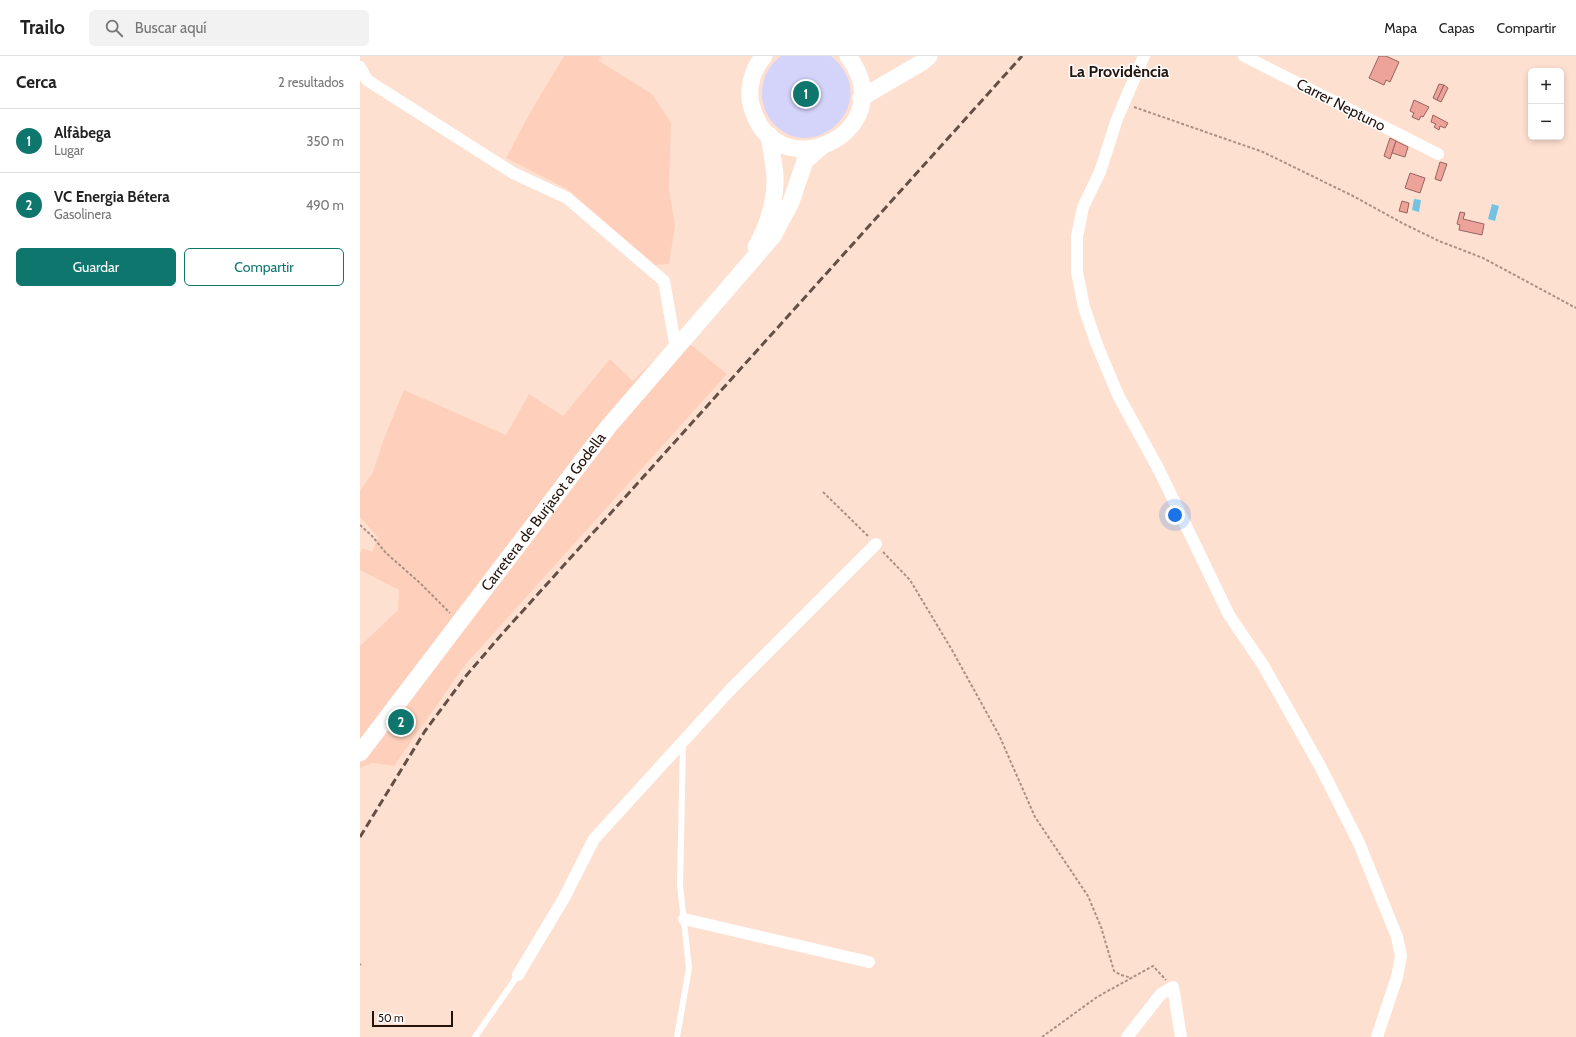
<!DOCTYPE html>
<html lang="es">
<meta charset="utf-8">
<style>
body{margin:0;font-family:Cabin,sans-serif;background:#f2f2f2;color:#222}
.controls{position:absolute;right:12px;top:12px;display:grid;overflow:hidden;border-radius:6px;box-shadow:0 2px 6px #0003}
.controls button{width:36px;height:36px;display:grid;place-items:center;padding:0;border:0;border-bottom:1px solid #e0e0e0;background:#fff;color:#222;font:20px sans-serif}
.scale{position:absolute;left:12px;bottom:10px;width:81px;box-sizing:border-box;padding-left:4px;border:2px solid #24130b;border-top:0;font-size:11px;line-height:14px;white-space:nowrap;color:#24130b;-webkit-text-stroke:3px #fff;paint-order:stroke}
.you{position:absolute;left:815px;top:459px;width:14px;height:14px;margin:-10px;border:3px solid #fff;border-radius:50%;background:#1a73e8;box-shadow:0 0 0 6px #1a73e833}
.badge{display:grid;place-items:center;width:26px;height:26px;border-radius:50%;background:#0f766e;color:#fff;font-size:13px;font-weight:700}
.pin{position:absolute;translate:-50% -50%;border:2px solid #fff;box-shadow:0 1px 4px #0006}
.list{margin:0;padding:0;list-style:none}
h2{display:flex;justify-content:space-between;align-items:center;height:52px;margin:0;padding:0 16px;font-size:17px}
h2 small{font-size:13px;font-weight:400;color:#767676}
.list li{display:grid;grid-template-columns:26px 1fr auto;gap:12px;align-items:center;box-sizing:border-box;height:64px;padding:0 16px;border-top:1px solid #e0e0e0}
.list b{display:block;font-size:15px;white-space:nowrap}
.list p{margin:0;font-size:13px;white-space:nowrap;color:#767676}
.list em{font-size:13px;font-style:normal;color:#767676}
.actions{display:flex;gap:8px;padding:12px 16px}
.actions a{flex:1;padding:9px 0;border:1px solid #0f766e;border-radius:6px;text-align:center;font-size:14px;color:#0f766e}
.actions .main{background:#0f766e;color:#fff}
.icon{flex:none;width:22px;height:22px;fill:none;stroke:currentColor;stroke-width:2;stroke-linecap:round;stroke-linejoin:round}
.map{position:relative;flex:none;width:1216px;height:981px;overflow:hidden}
header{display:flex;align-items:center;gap:24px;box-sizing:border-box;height:56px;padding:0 20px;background:#fff;border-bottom:1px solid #e0e0e0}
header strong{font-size:19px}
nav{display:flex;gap:22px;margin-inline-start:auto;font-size:14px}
.search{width:280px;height:36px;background:#f2f2f2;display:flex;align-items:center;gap:10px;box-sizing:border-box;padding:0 14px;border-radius:6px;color:#767676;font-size:15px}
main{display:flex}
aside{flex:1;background:#fff}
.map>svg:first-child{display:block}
</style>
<header>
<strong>Trailo</strong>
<div class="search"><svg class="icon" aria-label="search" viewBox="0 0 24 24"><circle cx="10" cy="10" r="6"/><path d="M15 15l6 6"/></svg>Buscar aquí</div>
<nav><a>Mapa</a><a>Capas</a><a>Compartir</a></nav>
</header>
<main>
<aside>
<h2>Cerca<small>2 resultados</small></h2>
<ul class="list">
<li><span class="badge">1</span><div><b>Alfàbega</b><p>Lugar</p></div><em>350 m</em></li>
<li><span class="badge">2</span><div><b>VC Energia Bétera</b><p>Gasolinera</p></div><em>490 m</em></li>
</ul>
<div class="actions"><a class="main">Guardar</a><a>Compartir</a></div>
</aside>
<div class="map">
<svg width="1216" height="981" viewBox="0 0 1216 981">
<rect width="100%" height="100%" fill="#fee0d1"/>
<g fill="#fed0bb">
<polygon points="204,0 241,0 239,5 292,38 311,67 309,132 315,170 309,208 295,209 207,133 146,102 171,55"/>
<polygon points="318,281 334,291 367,318 105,609 34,710 13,707 0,712 0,590 38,554 39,534 0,514 0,497 3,492 12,496 18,481 0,461 0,435 13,416 25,380 44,334 146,379 169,338 203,360 250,303 273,325"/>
</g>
<path fill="#d4d3fa" d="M421,0H471C525,45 454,112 413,67C407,60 402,49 402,39C402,24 408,9 421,0Z"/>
<g fill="#73c2e3">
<polygon points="1054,143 1061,144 1059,156 1052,154"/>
<polygon points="1132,148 1139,150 1135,165 1128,163"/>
</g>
<g fill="#eda29a" stroke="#96655f">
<polygon points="1019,0 1026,0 1039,6 1030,26 1026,24 1024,29 1009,22"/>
<polygon points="1079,28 1084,29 1077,44 1073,42"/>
<polygon points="1084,29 1088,32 1081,46 1077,44"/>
<polygon points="1054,44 1069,51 1063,61 1061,60 1059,64 1052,61 1054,57 1050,55"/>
<polygon points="1073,59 1088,67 1085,72 1080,70 1079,74 1074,71 1076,68 1071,66"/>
<polygon points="1030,82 1036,85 1030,103 1024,100"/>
<polygon points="1036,85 1048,91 1045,101 1032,97"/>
<polygon points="1080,106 1087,108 1081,125 1075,123"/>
<polygon points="1050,117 1065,122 1060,137 1045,132"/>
<polygon points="1042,145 1049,147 1047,157 1039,155"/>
<polygon points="1100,156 1105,157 1103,163 1124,168 1122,179 1099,174 1100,169 1097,168"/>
</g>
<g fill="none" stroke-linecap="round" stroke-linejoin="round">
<g stroke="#aa9184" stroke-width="2" stroke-dasharray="3 2" stroke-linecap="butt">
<polyline points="774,51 903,96 993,140 1044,168 1079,185 1123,202 1216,252"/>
<polyline points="463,436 508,480"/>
<polyline points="0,469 12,480 26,497 60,527 90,557"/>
<polyline points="523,496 550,524 592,594 639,679 675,761 728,840 741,871 754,915 761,919 772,922"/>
<polyline points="0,909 1,908"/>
<polyline points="682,981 737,941 793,910 806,924"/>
</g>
<g stroke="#fff" stroke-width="6">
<polyline points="115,981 158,919"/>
<polyline points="317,981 329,912 320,829 323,688"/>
</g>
<g stroke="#fff" stroke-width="12">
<polyline points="784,0 757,63 740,116 723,151 717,180 717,216 724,251 737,289 758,339 799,414 869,559 903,609 960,710 999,787 1037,881 1041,900 1037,921 1017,981"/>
<polyline points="884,0 1078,98"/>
<polyline points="0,11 7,24 153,117 207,142 304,225 316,293"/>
<polyline points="324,863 509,906"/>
<polyline points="158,919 204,842 234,783 371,633 516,488"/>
<polyline points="767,981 801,938 813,931 821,981"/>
</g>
<g stroke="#fff" stroke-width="17">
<path d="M404,0C393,12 387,32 391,48C413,138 546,77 488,0"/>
<polyline points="501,42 561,7 569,0"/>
<path d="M396,191C408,170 416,144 415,120C414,106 411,93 409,79"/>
<path id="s1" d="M0,697L248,371L413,180L431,146L445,105L461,91"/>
</g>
<polyline stroke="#644f45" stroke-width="3" stroke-dasharray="8 4" stroke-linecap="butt" points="0,781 65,675 105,621 142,578 662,0"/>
</g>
<g text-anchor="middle" stroke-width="3" stroke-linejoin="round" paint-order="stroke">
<g font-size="15" fill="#24130b" stroke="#fff">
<text transform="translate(981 49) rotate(27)" y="5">Carrer Neptuno</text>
<text dy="5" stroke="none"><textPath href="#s1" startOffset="303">Carretera de Burjasot a Godella</textPath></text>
</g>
<g font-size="16" font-weight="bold" fill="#24130b" stroke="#fff">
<text x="759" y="21">La Providència</text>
</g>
</g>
</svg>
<div class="controls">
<button>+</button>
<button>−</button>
</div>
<div class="scale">50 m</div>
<div class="you"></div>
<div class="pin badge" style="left:446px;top:38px">1</div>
<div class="pin badge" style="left:41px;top:666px">2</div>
</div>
</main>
